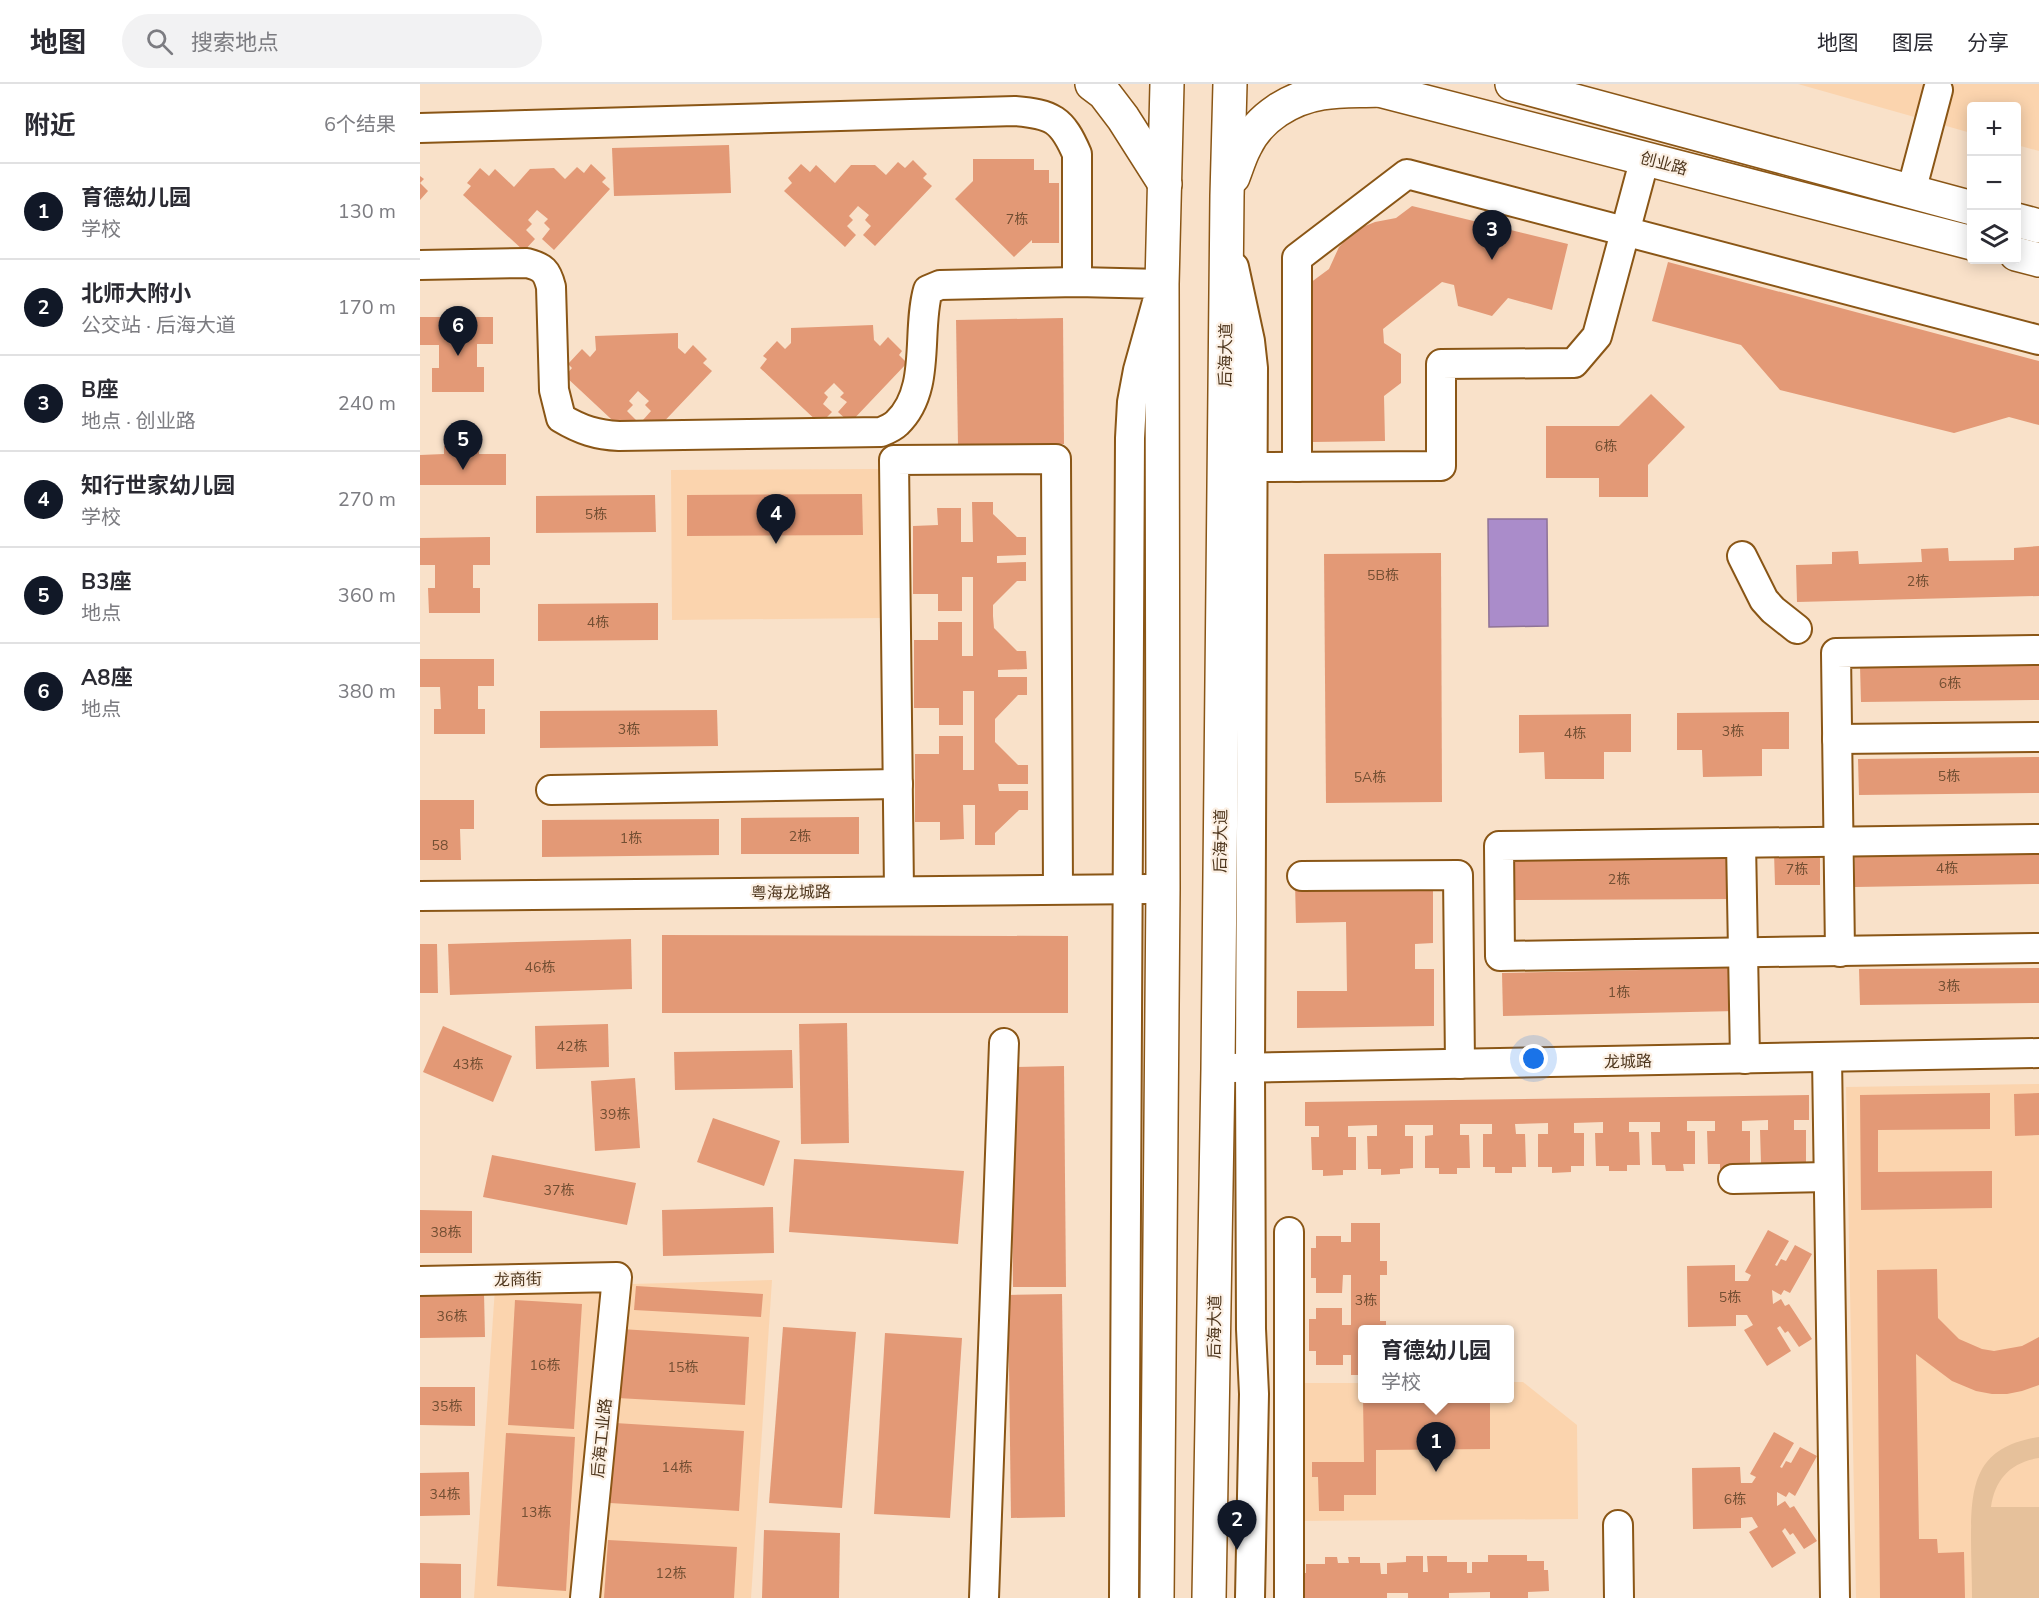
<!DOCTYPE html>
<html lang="zh">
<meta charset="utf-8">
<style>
body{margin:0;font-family:"Nunito Sans","Noto Sans SC",sans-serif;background:#f2f2f3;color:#2b2b33}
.controls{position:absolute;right:18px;top:18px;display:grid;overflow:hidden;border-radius:6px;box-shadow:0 3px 15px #0003}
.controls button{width:54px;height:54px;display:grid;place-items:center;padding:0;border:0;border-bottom:2px solid #e1e1e2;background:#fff;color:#2b2b33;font:30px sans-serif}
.you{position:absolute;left:1114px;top:975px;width:21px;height:21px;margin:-15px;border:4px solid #fff;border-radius:50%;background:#1a73e8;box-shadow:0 0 0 9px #1a73e833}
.badge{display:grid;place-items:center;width:39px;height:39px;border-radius:50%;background:#111827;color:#fff;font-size:20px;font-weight:700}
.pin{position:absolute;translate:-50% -50px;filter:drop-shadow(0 2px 3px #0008)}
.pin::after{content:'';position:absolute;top:32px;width:21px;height:18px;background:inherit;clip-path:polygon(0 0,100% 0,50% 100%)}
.popup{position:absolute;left:938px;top:1241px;width:156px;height:78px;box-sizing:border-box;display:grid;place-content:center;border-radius:6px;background:#fff;filter:drop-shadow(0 2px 4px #0005);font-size:20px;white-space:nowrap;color:#7c7c81}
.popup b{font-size:22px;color:#2b2b33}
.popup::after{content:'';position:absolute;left:50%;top:100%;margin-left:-12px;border:12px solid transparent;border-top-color:#fff}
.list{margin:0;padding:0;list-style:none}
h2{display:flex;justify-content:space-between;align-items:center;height:78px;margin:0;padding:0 24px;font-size:26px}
h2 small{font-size:20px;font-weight:400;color:#7c7c81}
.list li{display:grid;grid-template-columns:39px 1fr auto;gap:18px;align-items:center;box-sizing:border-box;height:96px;padding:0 24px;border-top:2px solid #e1e1e2}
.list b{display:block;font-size:22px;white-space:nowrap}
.list p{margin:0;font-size:20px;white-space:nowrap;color:#7c7c81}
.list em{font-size:20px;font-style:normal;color:#7c7c81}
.icon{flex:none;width:33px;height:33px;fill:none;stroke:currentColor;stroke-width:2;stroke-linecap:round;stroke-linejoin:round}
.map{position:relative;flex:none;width:1619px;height:1514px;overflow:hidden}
header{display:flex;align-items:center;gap:36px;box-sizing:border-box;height:84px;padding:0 30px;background:#fff;border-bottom:2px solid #e1e1e2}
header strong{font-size:28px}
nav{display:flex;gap:33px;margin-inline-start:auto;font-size:21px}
.search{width:420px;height:54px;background:#f2f2f3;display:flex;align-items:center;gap:15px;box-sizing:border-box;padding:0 21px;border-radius:33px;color:#7c7c81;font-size:22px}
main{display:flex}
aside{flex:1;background:#fff}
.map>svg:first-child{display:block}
</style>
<header>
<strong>地图</strong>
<div class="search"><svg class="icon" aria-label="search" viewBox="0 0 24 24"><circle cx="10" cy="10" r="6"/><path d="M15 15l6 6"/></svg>搜索地点</div>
<nav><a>地图</a><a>图层</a><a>分享</a></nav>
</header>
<main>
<aside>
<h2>附近<small>6个结果</small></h2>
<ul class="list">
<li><span class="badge">1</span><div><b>育德幼儿园</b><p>学校</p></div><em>130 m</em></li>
<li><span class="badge">2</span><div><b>北师大附小</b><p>公交站 · 后海大道</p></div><em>170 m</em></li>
<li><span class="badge">3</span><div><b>B座</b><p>地点 · 创业路</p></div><em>240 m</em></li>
<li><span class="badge">4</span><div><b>知行世家幼儿园</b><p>学校</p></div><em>270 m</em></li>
<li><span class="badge">5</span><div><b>B3座</b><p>地点</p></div><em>360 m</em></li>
<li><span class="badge">6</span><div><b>A8座</b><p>地点</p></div><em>380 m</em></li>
</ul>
</aside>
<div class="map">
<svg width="1619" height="1514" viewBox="0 0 1619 1514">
<rect width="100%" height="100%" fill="#f9e1c9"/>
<g fill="#fbd4ae">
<polygon points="1378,0 1619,0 1619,67 1597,61 1596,22 1552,22 1551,49"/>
<polygon points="460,385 461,534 252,536 251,386"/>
<polygon points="1619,1000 1619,1514 1436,1514 1426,1003"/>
<polygon points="352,1196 331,1514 54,1514 75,1204"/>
<polygon points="1090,1298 1103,1298 1157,1341 1158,1435 875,1437 874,1299 942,1299 942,1314 1090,1314"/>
</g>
<path fill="#e6c19b" d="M1619,1353V1374C1591,1378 1575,1395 1571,1423H1619V1514H1552C1552,1494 1551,1474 1551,1454C1551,1399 1556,1363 1619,1353Z"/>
<polygon fill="#aa8cca" stroke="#8e7296" stroke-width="1.5" points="1068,435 1127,435 1128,542 1069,543"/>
<g fill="#e39976">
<polygon points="309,61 311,109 194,112 192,64"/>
<polygon points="553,75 614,75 614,86 629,86 629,99 639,99 639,159 612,159 612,156 594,173 535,115 553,97"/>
<polygon points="493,76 507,90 503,94 512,102 455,162 443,151 451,142 445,136 449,131 438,122 429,132 433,136 427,142 436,151 425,163 364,107 372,99 368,94 381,80 390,88 396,81 415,99 431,81 455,81 466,91 478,78 485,84"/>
<polygon points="171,80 186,94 182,98 190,105 134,166 122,155 130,145 124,139 128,135 117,126 108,136 112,140 106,146 115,155 104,167 43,111 51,102 47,99 60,84 69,92 75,85 94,103 110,85 134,84 145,95 157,83 164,89"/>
<polygon points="0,92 4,95 0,99 8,107 0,116"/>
<polygon points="992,122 1148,160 1132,226 1088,214 1072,232 1038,222 1034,201 1022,198 963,245 964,259 981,270 981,299 964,312 965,357 892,358 890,199 909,185 919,163 935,146 955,138 976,134"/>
<polygon points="1248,178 1619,277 1619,341 1589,333 1534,349 1360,306 1321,261 1232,237"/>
<polygon points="0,233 73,233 73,260 57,260 57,283 64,283 64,308 12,308 12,284 19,284 19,261 0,261"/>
<polygon points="643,234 644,360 538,361 536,236"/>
<polygon points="453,241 454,256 460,262 468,253 482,267 479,271 487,279 430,339 418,328 427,318 420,313 424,309 414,299 404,309 408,313 403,320 412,328 400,340 340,284 347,275 343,272 357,257 365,265 371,259 371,244"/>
<polygon points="258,249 258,264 265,270 273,261 287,275 283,279 292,287 235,347 223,336 231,327 225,321 229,317 218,307 209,317 213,321 207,327 216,336 205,348 145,292 152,284 148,280 162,265 170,273 176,266 175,252"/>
<polygon points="1231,310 1265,343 1228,381 1228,413 1179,413 1179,394 1126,394 1126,342 1199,342"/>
<polygon points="24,362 59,362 59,370 86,370 86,401 0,401 0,371 24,370"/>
<polygon points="442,410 443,451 267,452 267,411"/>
<polygon points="235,411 236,448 116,449 116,412"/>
<polygon points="552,418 573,418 573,430 597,453 606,453 606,471 577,472 577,479 606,478 606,497 597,497 573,521 573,532 574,544 597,567 606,567 607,585 578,586 578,593 607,593 607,611 598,611 575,635 575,658 598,681 608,681 608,700 578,700 579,707 608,707 608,726 599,726 575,749 575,761 555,761 555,721 543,721 544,755 520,756 520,738 495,738 495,670 519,670 519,652 543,652 543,686 554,686 554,607 543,607 543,641 519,641 519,624 494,624 494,556 518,556 518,538 542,538 542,572 553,572 553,493 542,493 542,527 518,527 518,510 493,510 493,442 518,441 517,424 541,424 541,458 553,458"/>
<polygon points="70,453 70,481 53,481 53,504 60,504 60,529 9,529 8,504 15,504 15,481 0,481 0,454"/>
<polygon points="1619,462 1619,512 1377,518 1376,481 1412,480 1412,468 1438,467 1439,480 1502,478 1501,465 1528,464 1529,477 1594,476 1594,464"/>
<polygon points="1021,469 1022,718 906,719 904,470"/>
<polygon points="238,519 238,556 118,557 118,520"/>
<polygon points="0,575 74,575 74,602 58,602 58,625 65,625 65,650 14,650 14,625 21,625 20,603 0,603"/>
<polygon points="1619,580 1619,616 1441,618 1440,582"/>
<polygon points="297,626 298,662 120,664 120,627"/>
<polygon points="1369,628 1369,665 1342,665 1342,692 1283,693 1282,666 1257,666 1257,629"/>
<polygon points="1211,630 1211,668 1184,668 1184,695 1125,695 1124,668 1099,669 1099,631"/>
<polygon points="1619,673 1619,709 1439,711 1438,675"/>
<polygon points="0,716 54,716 54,745 40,745 41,776 0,776"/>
<polygon points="439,733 439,770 321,770 321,734"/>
<polygon points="299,735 299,771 122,773 122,736"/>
<polygon points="1619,766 1619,800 1435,803 1435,769"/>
<polygon points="1354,769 1400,769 1400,801 1355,801"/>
<polygon points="1314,774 1314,815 1084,816 1083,776"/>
<polygon points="1013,797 1013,859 995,860 995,885 1014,885 1014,942 877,944 877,907 927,907 926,838 876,839 875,799"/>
<polygon points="242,851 648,852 648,929 242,929"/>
<polygon points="211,855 212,905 30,911 28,860"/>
<polygon points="0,860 17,860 18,909 0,909"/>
<polygon points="1316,884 1317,927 1083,932 1082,889"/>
<polygon points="1619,884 1619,919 1440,921 1439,885"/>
<polygon points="427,939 429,1059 381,1060 379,940"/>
<polygon points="188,940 189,983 116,985 115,942"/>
<polygon points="23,942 92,972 73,1018 3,988"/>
<polygon points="372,966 373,1004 255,1006 254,968"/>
<polygon points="644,982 646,1203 593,1203 590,983"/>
<polygon points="215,994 220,1064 175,1067 171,997"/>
<polygon points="1570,1009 1570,1045 1458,1046 1458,1088 1572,1087 1572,1124 1441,1126 1440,1011"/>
<polygon points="1619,1009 1619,1051 1595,1052 1594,1010"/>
<polygon points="1389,1011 1389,1036 1374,1036 1374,1046 1386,1046 1386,1079 1373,1079 1373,1085 1353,1085 1353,1079 1341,1079 1340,1046 1348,1046 1348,1036 1322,1037 1322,1047 1330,1047 1330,1080 1319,1080 1319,1086 1300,1086 1300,1080 1288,1080 1287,1047 1295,1047 1295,1037 1267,1037 1267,1047 1275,1047 1275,1080 1263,1080 1264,1087 1246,1087 1245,1081 1232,1081 1231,1048 1240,1048 1240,1038 1209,1038 1209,1048 1219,1048 1220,1081 1207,1081 1207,1087 1189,1087 1189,1082 1176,1082 1175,1049 1183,1049 1183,1038 1154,1039 1154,1049 1164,1049 1164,1082 1151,1082 1151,1088 1132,1089 1132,1083 1118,1083 1118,1050 1128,1050 1128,1039 1095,1040 1096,1050 1105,1050 1106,1083 1092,1083 1092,1089 1075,1089 1075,1083 1063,1083 1063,1050 1072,1050 1072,1040 1040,1040 1040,1051 1049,1051 1050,1084 1037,1084 1037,1090 1019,1090 1019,1084 1005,1084 1005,1052 1013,1051 1013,1041 985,1041 985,1052 993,1052 993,1084 980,1085 980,1090 961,1091 961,1085 948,1085 947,1052 957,1052 957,1041 928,1042 928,1053 936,1053 936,1086 923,1086 923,1091 903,1092 903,1086 892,1086 891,1053 899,1053 899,1042 885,1042 885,1018"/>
<polygon points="293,1034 360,1057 344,1102 277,1078"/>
<polygon points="72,1071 216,1099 207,1141 63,1113"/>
<polygon points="374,1075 544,1087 538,1160 369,1148"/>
<polygon points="353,1123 354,1169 243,1172 242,1126"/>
<polygon points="0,1126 52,1127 52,1169 0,1169"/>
<polygon points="931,1139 960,1139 960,1177 967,1177 967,1191 960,1191 960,1237 966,1237 966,1246 942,1246 942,1291 931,1291 931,1271 923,1271 923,1281 896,1281 896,1267 889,1267 889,1235 896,1235 896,1224 922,1224 922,1241 931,1241 931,1191 923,1191 922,1209 896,1209 896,1194 891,1194 891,1164 896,1164 896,1152 921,1152 921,1158 931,1158"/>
<polygon points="1348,1146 1369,1157 1355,1181 1357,1182 1361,1175 1366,1177 1375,1161 1392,1170 1370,1209 1364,1206 1361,1211 1352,1206 1353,1220 1361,1215 1365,1222 1369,1220 1392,1255 1379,1263 1368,1247 1365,1249 1360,1242 1357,1244 1371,1267 1347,1282 1324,1246 1333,1241 1327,1231 1316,1231 1316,1242 1268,1243 1267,1182 1315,1181 1315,1197 1328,1197 1331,1191 1325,1188"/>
<polygon points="1517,1185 1518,1234 1539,1255 1562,1265 1574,1267 1602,1262 1619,1253 1619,1301 1602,1307 1587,1310 1572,1310 1556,1307 1532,1297 1496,1270 1499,1455 1517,1455 1518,1469 1544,1468 1545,1514 1460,1514 1457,1186"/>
<polygon points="216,1202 343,1210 341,1233 214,1226"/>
<polygon points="64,1209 65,1253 0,1254 0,1210"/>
<polygon points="642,1210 645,1433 591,1434 588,1211"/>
<polygon points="95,1216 162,1220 154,1345 88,1341"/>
<polygon points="363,1243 436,1248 422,1424 349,1419"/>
<polygon points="201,1245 329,1253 325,1321 197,1314"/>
<polygon points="465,1249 542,1254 530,1434 454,1430"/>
<polygon points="0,1303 55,1303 55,1342 0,1341"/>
<polygon points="943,1314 1074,1314 1074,1317 1070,1317 1070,1365 956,1366 956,1411 924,1411 924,1427 899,1427 898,1393 892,1393 892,1378 944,1378"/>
<polygon points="195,1339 324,1347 319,1427 190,1419"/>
<polygon points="1354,1348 1374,1359 1360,1383 1362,1384 1366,1377 1371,1379 1380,1363 1397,1372 1375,1412 1369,1408 1366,1413 1357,1408 1357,1422 1365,1417 1370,1424 1374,1422 1397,1457 1384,1465 1373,1449 1370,1451 1365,1444 1362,1447 1376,1469 1352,1484 1329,1448 1338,1443 1332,1433 1321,1434 1321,1444 1273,1445 1272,1384 1320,1383 1321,1399 1332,1399 1336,1393 1330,1390"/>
<polygon points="86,1349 155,1353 146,1507 77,1502"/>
<polygon points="49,1388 50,1431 0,1432 0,1389"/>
<polygon points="344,1446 420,1449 419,1514 342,1514"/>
<polygon points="188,1456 317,1463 314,1514 184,1514"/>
<polygon points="1068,1471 1107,1471 1107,1477 1124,1477 1124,1486 1128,1486 1129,1507 1108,1508 1108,1514 1070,1514 1070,1508 1029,1509 1029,1514 988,1514 988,1509 967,1509 967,1514 883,1514 883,1489 886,1489 886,1480 905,1480 905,1473 917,1473 918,1479 929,1479 928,1473 940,1473 940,1479 960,1479 961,1490 967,1490 967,1479 986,1478 986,1472 1003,1472 1003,1488 1008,1488 1007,1472 1027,1472 1027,1478 1047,1478 1047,1489 1052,1489 1052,1478 1068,1478"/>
<polygon points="0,1479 41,1480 41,1514 0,1514"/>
</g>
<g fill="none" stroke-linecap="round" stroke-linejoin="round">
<defs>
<g id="minor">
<path d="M0,44L595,27C632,30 642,35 657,70V198"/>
<polyline points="1491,108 1518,6"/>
<path d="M0,181L107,179C123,183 127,187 131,203L134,306L141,334C161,346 177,351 199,352L461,348C466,346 473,343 477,339C512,306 496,247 508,206L520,201L657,198L742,200L718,286L712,318L710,354L704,1514"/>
<polyline points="814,183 830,257 833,284 830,984 831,1245 834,1310 830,1514"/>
<polyline points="833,383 1021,382 1021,280 1154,279 1177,252 1225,74"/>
<polyline points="877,383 877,174 987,90 1619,256"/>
<polyline points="1322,472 1344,516 1353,526 1377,545"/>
<polyline points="1417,655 1619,653"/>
<polyline points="131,706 478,700"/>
<polyline points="1619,755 1079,762 1080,872 1619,864"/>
<polyline points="1321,759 1325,975"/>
<polyline points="882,792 1038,791 1040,980"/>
<polyline points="479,807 474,376 636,375 638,805"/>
<polyline points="0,812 729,805"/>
<polyline points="1420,868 1416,569 1619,566"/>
<polyline points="1407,973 1415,1514"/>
<polyline points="812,984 1619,969"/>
<polyline points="1313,1095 1408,1093"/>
<polyline points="0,1197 197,1193 165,1514"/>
<polyline points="1198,1441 1199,1514"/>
<polyline points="564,1514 584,959"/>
<polyline points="869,1514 869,1148"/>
</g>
<g id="major">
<polyline points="672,0 684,9 703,34 745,100"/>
<polyline points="936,0 1552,159"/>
<polyline points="1092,0 1552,124"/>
<path d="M813,93C817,83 820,72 825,63C839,33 871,14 902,9C921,6 940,7 958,6"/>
<polyline points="1596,136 1619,142"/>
<polyline points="1596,170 1619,176"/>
<polyline points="737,1514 743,804 742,200 747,0"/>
<polyline points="789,1514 798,985 807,112 810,0"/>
</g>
</defs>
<use href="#minor" stroke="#8a5616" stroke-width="32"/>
<use href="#major" stroke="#8a5616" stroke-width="36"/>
<use href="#minor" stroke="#fff" stroke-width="28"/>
<use href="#major" stroke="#fff" stroke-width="33"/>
</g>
<g text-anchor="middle" stroke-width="4.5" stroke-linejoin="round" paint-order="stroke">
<g font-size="14" fill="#734f33">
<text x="597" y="140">7栋</text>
<text x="1186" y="367">6栋</text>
<text x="176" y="435">5栋</text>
<text x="963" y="496">5B栋</text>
<text x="1498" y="502">2栋</text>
<text x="178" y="543">4栋</text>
<text x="1530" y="604">6栋</text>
<text x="209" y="650">3栋</text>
<text x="1313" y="652">3栋</text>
<text x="1155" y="654">4栋</text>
<text x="1529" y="697">5栋</text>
<text x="950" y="698">5A栋</text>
<text x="380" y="757">2栋</text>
<text x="211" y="759">1栋</text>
<text x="20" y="766">58</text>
<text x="1527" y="789">4栋</text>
<text x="1377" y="790">7栋</text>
<text x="1199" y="800">2栋</text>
<text x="120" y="888">46栋</text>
<text x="1529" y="907">3栋</text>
<text x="1199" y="913">1栋</text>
<text x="152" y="967">42栋</text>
<text x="48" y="985">43栋</text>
<text x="195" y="1035">39栋</text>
<text x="139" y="1111">37栋</text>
<text x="26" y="1153">38栋</text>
<text x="1310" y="1218">5栋</text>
<text x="946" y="1221">3栋</text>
<text x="32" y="1237">36栋</text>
<text x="125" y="1286">16栋</text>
<text x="263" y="1288">15栋</text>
<text x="27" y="1327">35栋</text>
<text x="257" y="1388">14栋</text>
<text x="25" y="1415">34栋</text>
<text x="1315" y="1420">6栋</text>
<text x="116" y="1433">13栋</text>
<text x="251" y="1494">12栋</text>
</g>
<g font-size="16" fill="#4e361d" stroke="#fcf0e4">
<text transform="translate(1244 79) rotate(15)" y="6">创业路</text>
<text transform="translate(805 271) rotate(-89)" y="6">后海大道</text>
<text transform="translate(800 757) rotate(-89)" y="6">后海大道</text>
<text transform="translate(371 808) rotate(-1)" y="6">粤海龙城路</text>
<text transform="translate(1208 977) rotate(-1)" y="6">龙城路</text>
<text transform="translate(98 1195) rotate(-1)" y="6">龙商街</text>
<text transform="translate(794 1243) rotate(-89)" y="6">后海大道</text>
<text transform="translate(181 1354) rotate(-84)" y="6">后海工业路</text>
</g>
</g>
</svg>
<div class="controls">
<button>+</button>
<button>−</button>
<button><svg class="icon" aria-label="layers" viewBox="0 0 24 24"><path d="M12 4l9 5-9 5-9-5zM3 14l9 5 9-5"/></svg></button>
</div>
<div class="you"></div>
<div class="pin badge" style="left:1016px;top:1388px">1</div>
<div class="popup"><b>育德幼儿园</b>学校</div>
<div class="pin badge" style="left:817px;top:1466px">2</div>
<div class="pin badge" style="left:1072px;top:176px">3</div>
<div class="pin badge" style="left:356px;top:460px">4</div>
<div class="pin badge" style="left:43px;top:386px">5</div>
<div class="pin badge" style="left:38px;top:272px">6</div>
</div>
</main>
